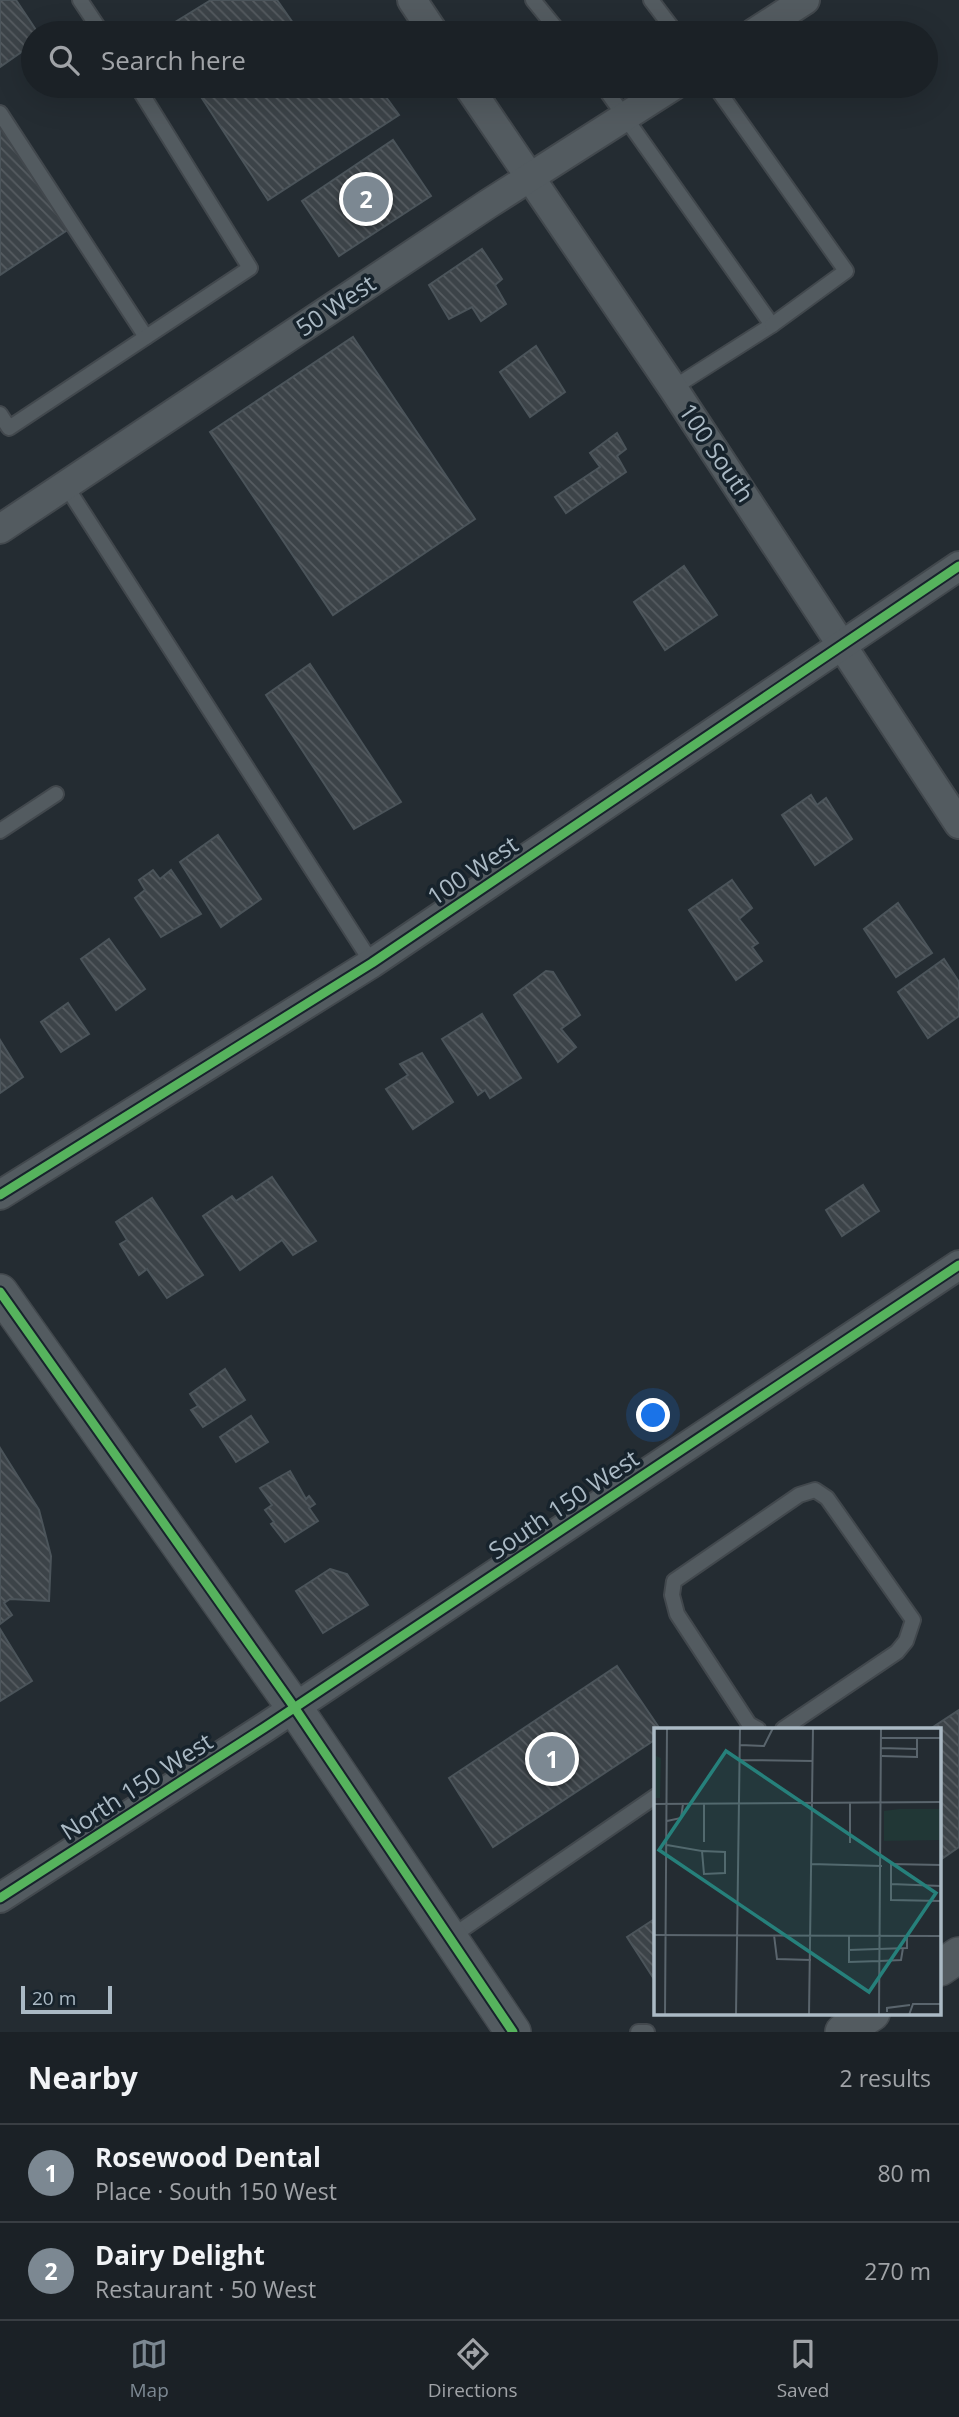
<!DOCTYPE html>
<meta charset="utf-8">
<style>
body{margin:0;font-family:"Open Sans",sans-serif;background:#282e32;color:#f1f3f6}
.scale{position:absolute;left:21px;bottom:18px;width:91px;box-sizing:border-box;padding-left:7px;border:4px solid #abbac5;border-top:0;font-size:19px;line-height:24px;white-space:nowrap;color:#abbac5;-webkit-text-stroke:5px #17232c;paint-order:stroke}
.you{position:absolute;left:654px;top:1416px;width:24px;height:24px;margin:-18px;border:5px solid #fff;border-radius:50%;background:#1a73e8;box-shadow:0 0 0 10px #1a73e833}
.badge{display:grid;place-items:center;width:46px;height:46px;border-radius:50%;background:#7c8892;color:#fff;font-size:23px;font-weight:700}
.pin{position:absolute;translate:-50% -50%;border:4px solid #fff;box-shadow:0 2px 7px #0006}
.list{margin:0;padding:0;list-style:none}
h2{display:flex;justify-content:space-between;align-items:center;height:91px;margin:0;padding:0 28px;font-size:30px}
h2 small{font-size:23px;font-weight:400;color:#a0a3a7}
.list li{display:grid;grid-template-columns:46px 1fr auto;gap:21px;align-items:center;box-sizing:border-box;height:98px;padding:0 28px;border-top:2px solid #393e43}
.list b{display:block;font-size:26px;white-space:nowrap}
.list p{margin:0;font-size:23px;white-space:nowrap;color:#a0a3a7}
.list em{font-size:23px;font-style:normal;color:#a0a3a7}
.icon{flex:none;width:38px;height:38px;fill:none;stroke:currentColor;stroke-width:2;stroke-linecap:round;stroke-linejoin:round}
.map{position:relative;flex:none;width:959px;height:2032px;overflow:hidden}
.search{position:absolute;background:#1b2126;box-shadow:0 7px 28px #0002;left:21px;right:21px;top:21px;height:77px;display:flex;align-items:center;gap:18px;box-sizing:border-box;padding:0 24px;border-radius:38px;color:#a0a3a7;font-size:26px}
.sheet{height:287px;background:#1b2126}
nav{display:flex;justify-content:space-around;align-items:center;box-sizing:border-box;height:98px;border-top:2px solid #393e43;background:#1b2126;font-size:19px;color:#a0a3a7}
nav a{display:grid;justify-items:center;gap:4px}
nav .on{color:#7c8892}
.map>svg:first-child{display:block}
</style>
<div class="map">
<svg width="959" height="2032" viewBox="0 0 959 2032">
<defs>
<pattern id="building-back-hatch" width="6" height="6" patternUnits="userSpaceOnUse" patternTransform="scale(1.75)"><rect width="6" height="6" fill="#3c4348"/><path d="M-1 5l2 2M0 0l6 6M5-1l2 2" fill="none" stroke="#565c61"/></pattern>
</defs>
<rect width="100%" height="100%" fill="#242c32"/>
<g fill="url(#building-back-hatch)" stroke="#4b545a" stroke-width="2">
<polygon points="0,0 16,0 38,33 33,33 33,44 0,67"/>
<polygon points="211,0 277,0 300,33 159,32"/>
<polygon points="336,25 342,33 323,33"/>
<polygon points="194,86 378,86 399,115 268,200"/>
<polygon points="0,125 69,229 0,275"/>
<polygon points="393,140 431,196 339,256 302,201"/>
<polygon points="482,249 502,279 495,285 506,304 481,321 472,307 449,319 429,285"/>
<polygon points="353,337 475,519 333,615 210,432"/>
<polygon points="536,346 565,392 530,417 500,372"/>
<polygon points="617,433 626,449 617,456 626,472 566,513 555,497 600,467 590,453"/>
<polygon points="684,566 717,615 665,650 634,602"/>
<polygon points="310,664 401,802 354,829 266,695"/>
<polygon points="811,795 817,805 826,798 852,839 815,865 782,815"/>
<polygon points="218,835 261,899 221,927 180,862"/>
<polygon points="153,870 160,879 171,870 201,914 161,937 135,898 145,890 139,880"/>
<polygon points="732,880 752,908 739,919 758,943 752,947 762,961 736,980 689,910"/>
<polygon points="898,903 932,953 896,977 864,929"/>
<polygon points="109,939 145,989 116,1010 81,959"/>
<polygon points="944,959 959,982 959,1016 928,1038 898,992"/>
<polygon points="546,971 553,972 580,1015 561,1029 576,1047 558,1062 514,995"/>
<polygon points="68,1003 89,1034 61,1052 41,1022"/>
<polygon points="482,1014 521,1078 490,1098 485,1090 478,1095 442,1039"/>
<polygon points="0,1040 23,1077 0,1093"/>
<polygon points="422,1053 453,1102 413,1129 386,1089 408,1075 400,1064"/>
<polygon points="272,1177 316,1241 293,1255 282,1240 240,1270 203,1216 232,1196 236,1201"/>
<polygon points="863,1185 879,1211 842,1236 826,1210"/>
<polygon points="152,1198 203,1275 167,1298 147,1269 139,1275 120,1244 127,1240 116,1222"/>
<polygon points="225,1369 245,1400 203,1427 191,1410 198,1406 190,1394"/>
<polygon points="251,1416 268,1442 236,1462 220,1437"/>
<polygon points="0,1448 39,1510 51,1556 49,1601 10,1599 4,1603 12,1615 0,1624"/>
<polygon points="290,1471 306,1499 309,1496 315,1504 309,1508 318,1521 285,1542 271,1524 274,1522 265,1510 272,1505 260,1488"/>
<polygon points="330,1569 347,1574 368,1605 323,1633 296,1591"/>
<polygon points="0,1629 32,1681 0,1701"/>
<polygon points="617,1666 660,1729 656,1729 656,1739 493,1847 449,1778"/>
<polygon points="959,1710 959,1847 940,1860 940,1729 930,1729"/>
<polygon points="656,1918 656,1982 627,1937"/>
</g>
<g fill="none" stroke-linecap="round" stroke-linejoin="round">
<defs>
<g id="service">
<polyline points="80,0 102,33"/>
<polyline points="533,0 560,33"/>
<polyline points="651,0 676,33"/>
<polyline points="603,86 772,325 673,388"/>
<polyline points="715,86 846,271 772,325"/>
<polyline points="0,113 146,337"/>
<polyline points="0,414 9,428 250,268 137,86"/>
<polyline points="66,486 372,963"/>
<polyline points="0,831 56,794"/>
<polyline points="758,1729 749,1724 677,1614 672,1595 674,1581 799,1495 815,1490 827,1498 913,1620 906,1641 897,1652 783,1729"/>
<polyline points="451,1937 656,1796"/>
<polyline points="638,2032 647,2032"/>
</g>
<g id="minor">
<polyline points="412,0 434,33"/>
<polyline points="754,33 805,0"/>
<polyline points="468,86 673,388 959,824"/>
<polyline points="0,529 488,204 673,86"/>
<polyline points="0,1195 372,963 959,566"/>
<polyline points="0,1898 264,1728 959,1265"/>
</g>
<g id="tertiary">
<polyline points="0,1292 294,1707 513,2032"/>
<polyline points="940,1968 959,1955"/>
<polyline points="843,2032 872,2013"/>
</g>
</defs>
<use href="#service" stroke="#42484d" stroke-width="18"/>
<use href="#minor" stroke="#42484d" stroke-width="32"/>
<use href="#tertiary" stroke="#42484d" stroke-width="38"/>
<use href="#service" stroke="#535b60" stroke-width="14"/>
<use href="#minor" stroke="#535b60" stroke-width="28"/>
<use href="#tertiary" stroke="#535b60" stroke-width="35"/>
<defs>
<g id="cycleway">
<polyline points="0,1195 372,963 959,566"/>
<polyline points="0,1292 294,1707 513,2032"/>
<polyline points="0,1898 264,1728 959,1265"/>
</g>
</defs>
<use href="#cycleway" stroke="#17232c" stroke-width="13"/>
<use href="#cycleway" stroke="#56b35d" stroke-width="9"/>
</g>
<g text-anchor="middle" stroke-width="7" stroke-linejoin="round" paint-order="stroke">
<g font-size="24" fill="#abbac5" stroke="#17232c">
<text transform="translate(336 306) rotate(-34)" y="8">50 West</text>
<text transform="translate(716 453) rotate(56)" y="8">100 South</text>
<text transform="translate(473 871) rotate(-34)" y="8">100 West</text>
<text transform="translate(564 1505) rotate(-34)" y="8">South 150 West</text>
<text transform="translate(137 1787) rotate(-33)" y="8">North 150 West</text>
</g>
</g>
<g transform="translate(654 1728)">
<rect width="287" height="287" fill="#242c32"/>
<path d="M0,27L7,30L6,70H0ZM245,81H287V112L230,113V83Z" fill="#213736"/>
<path fill="none" stroke="#5a656d" stroke-width="2" d="M227,10H287M86,17L110,18L119,0M227,20L263,21V10M228,28L263,29V21M86,32L159,33M0,76L287,74M50,76V114M13,93L27,90L29,76M196,115V74M13,117L48,123L50,146L71,145V124L48,123M157,136L228,138M287,137L237,136V172L287,173M237,156L287,158M0,207L287,208M120,207L123,231L157,232M195,208V222L253,220V208M195,222V234L226,233L247,232L249,220M233,284V280L256,277M11,287L13,0M82,287L86,0M155,287L159,0M225,287L227,0M255,287L259,276H287"/>
<path fill="#26807b" fill-opacity="0.15" stroke="#26807b" stroke-width="3.5" d="M72,23L282,165L215,264L5,122Z"/>
<rect width="287" height="287" fill="none" stroke="#abbac5" stroke-width="3.5"/>
</g>
</svg>
<div class="scale">20 m</div>
<div class="you"></div>
<div class="pin badge" style="left:552px;top:1759px">1</div>
<div class="pin badge" style="left:366px;top:199px">2</div>
<div class="search"><svg class="icon" aria-label="search" viewBox="0 0 24 24"><circle cx="10" cy="10" r="6"/><path d="M15 15l6 6"/></svg>Search here</div>
</div>
<section class="sheet">
<h2>Nearby<small>2 results</small></h2>
<ul class="list">
<li><span class="badge">1</span><div><b>Rosewood Dental</b><p>Place · South 150 West</p></div><em>80 m</em></li>
<li><span class="badge">2</span><div><b>Dairy Delight</b><p>Restaurant · 50 West</p></div><em>270 m</em></li>
</ul>
</section>
<nav>
<a class="on"><svg class="icon" aria-label="map" viewBox="0 0 24 24"><path d="M3 6l6-2 6 2 6-2v14l-6 2-6-2-6 2zM9 4v14M15 6v14"/></svg>Map</a>
<a><svg class="icon" aria-label="directions" viewBox="0 0 24 24"><path d="M12 3l9 9-9 9-9-9zM9 14v-3h6M13 9l2 2-2 2"/></svg>Directions</a>
<a><svg class="icon" aria-label="saved" viewBox="0 0 24 24"><path d="M7 4h10v16l-5-4-5 4z"/></svg>Saved</a>
</nav>
